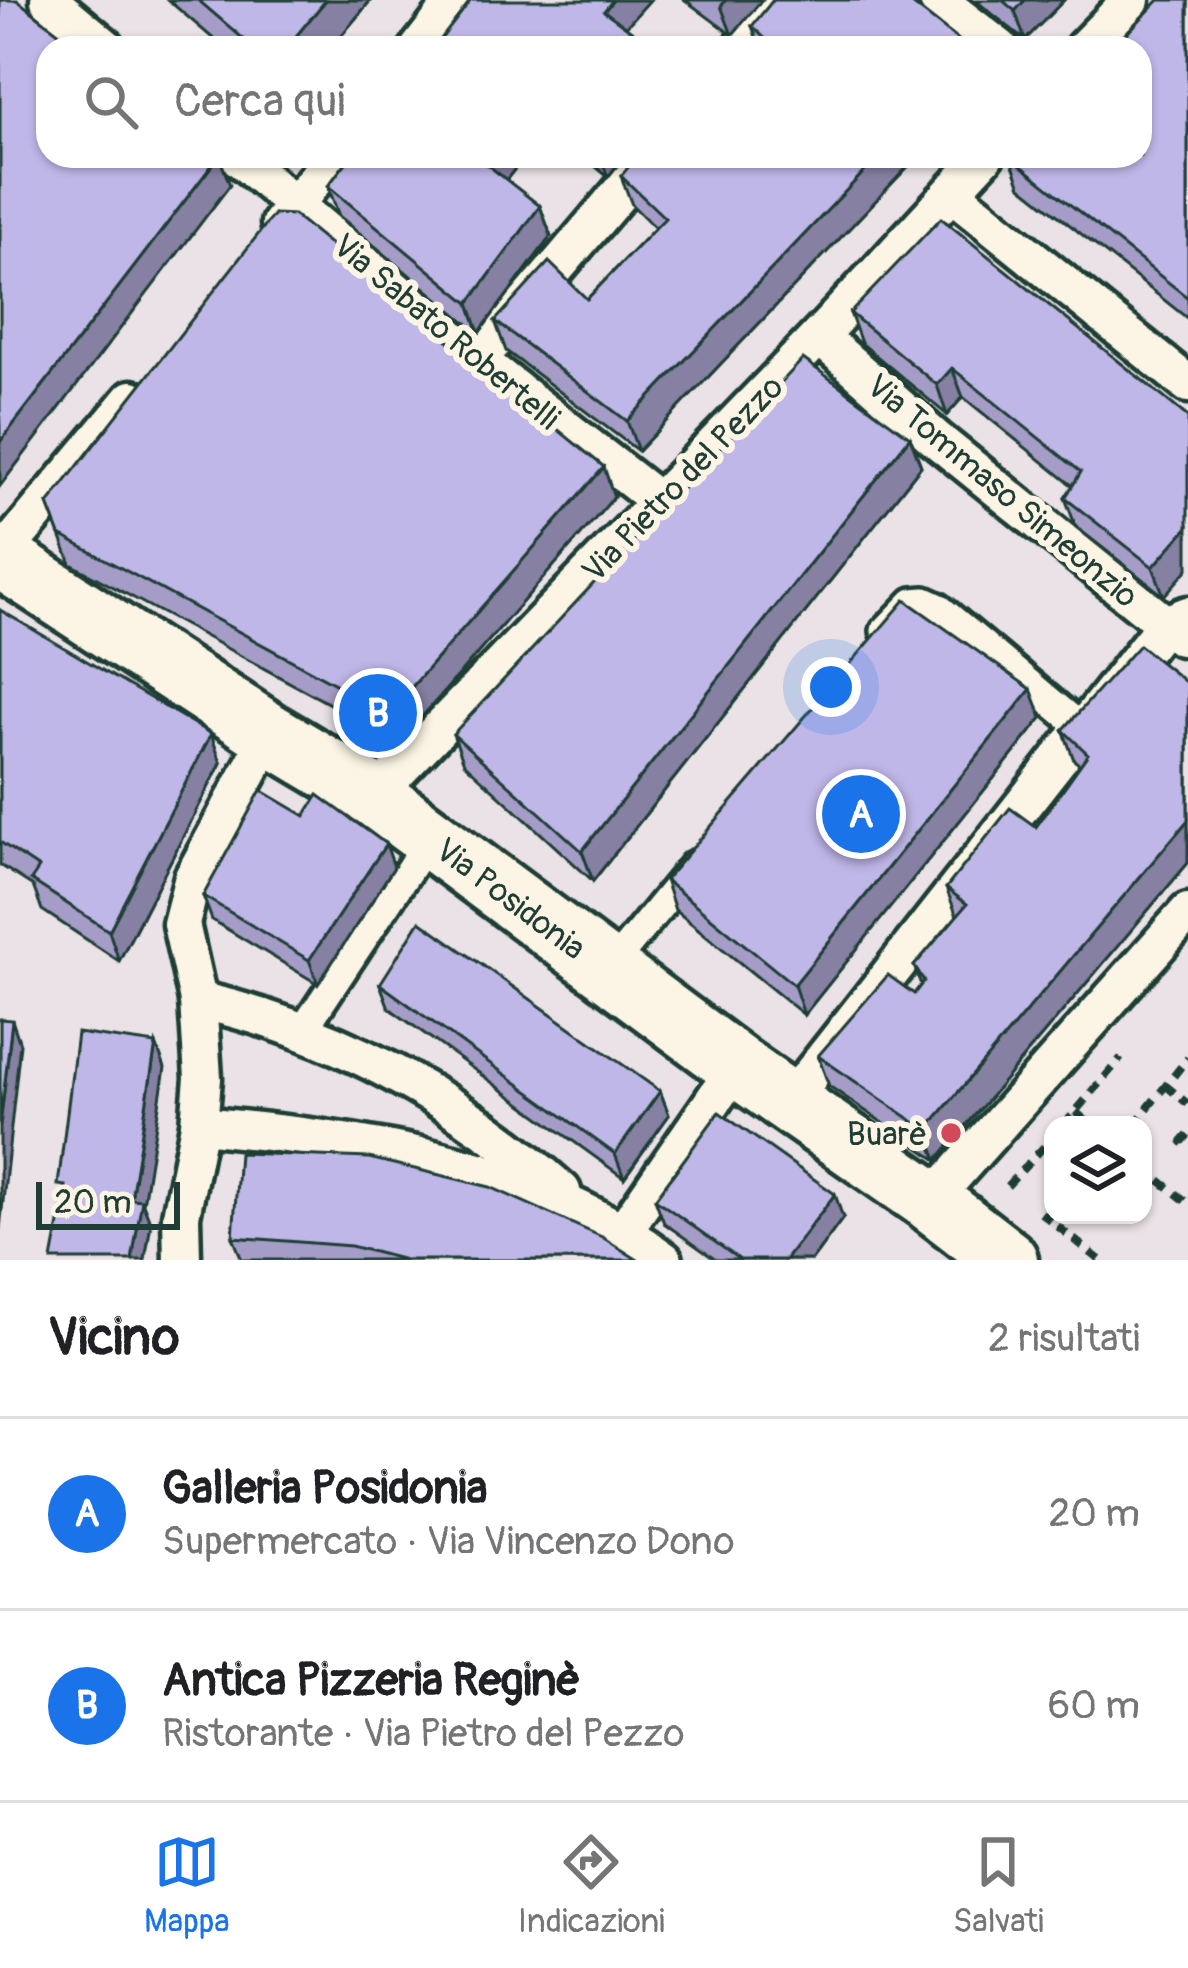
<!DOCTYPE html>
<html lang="it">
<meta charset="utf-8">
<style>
body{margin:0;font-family:Pangolin,sans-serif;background:#f6f6f6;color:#202124}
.controls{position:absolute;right:36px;bottom:36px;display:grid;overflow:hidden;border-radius:24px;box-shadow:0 3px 9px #0004}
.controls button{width:108px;height:108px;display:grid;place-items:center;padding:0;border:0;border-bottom:3px solid #e0e0e0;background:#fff;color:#202124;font:60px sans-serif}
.scale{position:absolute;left:36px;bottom:30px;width:144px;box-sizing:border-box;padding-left:12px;border:6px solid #1f3d34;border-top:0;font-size:33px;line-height:42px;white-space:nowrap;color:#1f3d34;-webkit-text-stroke:9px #fcf5e5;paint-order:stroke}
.you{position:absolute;left:831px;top:687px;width:42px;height:42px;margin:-30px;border:9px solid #fff;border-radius:50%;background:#1a73e8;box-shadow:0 0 0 18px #1a73e833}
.badge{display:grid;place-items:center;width:78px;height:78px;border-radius:50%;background:#1a73e8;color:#fff;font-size:39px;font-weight:700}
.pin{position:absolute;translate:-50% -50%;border:6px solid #fff;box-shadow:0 3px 12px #0006}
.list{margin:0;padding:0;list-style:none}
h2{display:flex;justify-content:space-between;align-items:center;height:156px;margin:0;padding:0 48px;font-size:51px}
h2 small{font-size:39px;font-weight:400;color:#757577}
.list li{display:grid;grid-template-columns:78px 1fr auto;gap:36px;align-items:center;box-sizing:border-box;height:192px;padding:0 48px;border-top:3px solid #e0e0e0}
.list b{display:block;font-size:45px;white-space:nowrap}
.list p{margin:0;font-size:39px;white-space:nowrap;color:#757577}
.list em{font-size:39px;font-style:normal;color:#757577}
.icon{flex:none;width:66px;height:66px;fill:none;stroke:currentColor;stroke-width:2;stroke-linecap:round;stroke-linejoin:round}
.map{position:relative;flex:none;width:1188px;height:1260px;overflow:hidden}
.search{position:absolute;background:#fff;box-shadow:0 3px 9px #0004;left:36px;right:36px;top:36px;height:132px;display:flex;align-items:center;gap:30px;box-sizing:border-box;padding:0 42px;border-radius:36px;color:#757577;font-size:45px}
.sheet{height:540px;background:#fff}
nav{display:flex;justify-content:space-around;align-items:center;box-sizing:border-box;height:168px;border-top:3px solid #e0e0e0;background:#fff;font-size:33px;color:#757577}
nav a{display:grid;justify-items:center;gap:6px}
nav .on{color:#1a73e8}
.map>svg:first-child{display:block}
</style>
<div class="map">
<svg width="1188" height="1260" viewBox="0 0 1188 1260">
<rect width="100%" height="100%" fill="#eae2e6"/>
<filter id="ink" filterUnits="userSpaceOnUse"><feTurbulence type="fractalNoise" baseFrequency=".00833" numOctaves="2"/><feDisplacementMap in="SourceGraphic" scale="24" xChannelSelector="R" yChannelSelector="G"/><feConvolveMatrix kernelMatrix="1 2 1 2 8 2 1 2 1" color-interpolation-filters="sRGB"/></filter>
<g filter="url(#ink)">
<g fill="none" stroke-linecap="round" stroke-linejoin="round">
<defs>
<g id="pedestrian">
<polyline points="885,631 913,602 925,601 938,607 1081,727"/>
<polyline points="608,970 694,865"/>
<polyline points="303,1030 430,838"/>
</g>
<g id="minor">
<polyline points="49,0 107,48"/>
<polyline points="938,0 1000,48"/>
<polyline points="419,48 456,0"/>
<polyline points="742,48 783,0"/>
<polyline points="1084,48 1131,0"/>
<polyline points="237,156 478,360 660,502"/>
<polyline points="952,193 1188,384"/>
<polyline points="280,223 334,156"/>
<polyline points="819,336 936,439 1181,637"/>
<polyline points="478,360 651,156"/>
<polyline points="0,557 132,399"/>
<polyline points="374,796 819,336 985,156"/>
<path d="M198,1000C334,1031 458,1098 562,1191"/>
<polyline points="790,1101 1165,624 1188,615"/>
<path d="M199,1125C360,1140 531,1161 664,1260"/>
<polyline points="931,1201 1188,912"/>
<polyline points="624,1230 737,1066"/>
<polyline points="182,1260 181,1216 199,1125 203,1078 198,1000 181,924 193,877 270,734"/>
</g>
<polyline id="primary" points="0,557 270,734 374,796 737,1066 931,1201 1007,1260"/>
</defs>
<use href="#pedestrian" stroke="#1f3d34" stroke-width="36"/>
<use href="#minor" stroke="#1f3d34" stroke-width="45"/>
<use href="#primary" stroke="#1f3d34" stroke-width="69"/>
<g stroke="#1f3d34" stroke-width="8" stroke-dasharray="12 9" stroke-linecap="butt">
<polyline points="1165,1085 1188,1104"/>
<polyline points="1076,1112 1091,1125"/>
<polyline points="1064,1125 1121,1058"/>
<polyline points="1134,1125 1188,1058"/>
<polyline points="1188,1135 1182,1142 1188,1147"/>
<polyline points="1143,1167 1188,1203"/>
<polyline points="1007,1186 1053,1137"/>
<polyline points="1041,1213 1100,1260"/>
</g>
<use href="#pedestrian" stroke="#fcf5e5" stroke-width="27"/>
<use href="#minor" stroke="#fcf5e5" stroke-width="36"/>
<use href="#primary" stroke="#fcf5e5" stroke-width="60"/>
</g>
<g fill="#a59dc8" stroke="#1f3d34" stroke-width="3">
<polygon points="168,0 371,0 331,48 224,48"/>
<polygon points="685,0 762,0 732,35"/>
<polygon points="975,0 1064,0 1025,40"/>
<polygon points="1188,0 1188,319 1021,186 1010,157"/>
<polygon points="752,26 969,48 760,48"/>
<polygon points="351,156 525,156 506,180 540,206 551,236 479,333 339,216 328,186"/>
<polygon points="583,156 624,156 608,177"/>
<polygon points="918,156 638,451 506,351 495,321 587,299 655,228 632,205 621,176"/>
<polygon points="850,313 1188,417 1164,596 1076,527 1065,498 1073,486 963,397 947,415 861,343"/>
<polygon points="910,437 921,466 593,881 464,763 453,734"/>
<polygon points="614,497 400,742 71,564 48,504"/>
<polygon points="0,610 221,763 119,961 42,910 33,886 0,865"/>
<polygon points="1188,684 1188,863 937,1160 829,1086 818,1056 914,994 921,985 914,966 957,916 946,888 1036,827 1080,765 1074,760 1063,730"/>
<polygon points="1042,718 804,1015 675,910 665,880"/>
<polygon points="394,867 318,984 212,920 203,896"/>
<polygon points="380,984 660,1091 669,1115 624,1178 389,1008"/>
<polygon points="655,1199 843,1218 812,1260 716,1260 664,1223"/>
<polygon points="233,1237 638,1260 242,1260"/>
</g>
<g fill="#8680a3" stroke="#1f3d34" stroke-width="3">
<polygon points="326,0 371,0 331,48 286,48"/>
<polygon points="613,0 650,0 614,40 604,11"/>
<polygon points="726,0 762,0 732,35 721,6"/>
<polygon points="1025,0 1064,0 1025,40 1015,11"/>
<polygon points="219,156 230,185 0,486 0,442"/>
<polygon points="491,156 525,156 496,193 485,163"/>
<polygon points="600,156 624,156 608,177"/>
<polygon points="879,156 918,156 638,451 627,421"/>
<polygon points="540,206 551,236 479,333 469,303"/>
<polygon points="952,368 963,397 947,415 937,385"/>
<polygon points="910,437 921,466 593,881 582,851"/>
<polygon points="604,467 614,497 400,742 389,713"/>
<polygon points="1188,527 1188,569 1164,596 1153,567"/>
<polygon points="1031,689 1042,718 804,1015 794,985"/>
<polygon points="211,734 221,763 119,961 109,931"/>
<polygon points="1188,820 1188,863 937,1160 926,1130"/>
<polygon points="386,844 394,867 318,984 309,960"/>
<polygon points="12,1020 20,1044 0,1229 0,1126"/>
<polygon points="156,1044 165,1068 143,1204 151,1224 145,1260 132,1260 131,1199"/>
<polygon points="660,1091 669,1115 624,1178 615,1154"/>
<polygon points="835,1194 843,1218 812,1260 785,1260"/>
</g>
<g fill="#c0b7e9" stroke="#1f3d34" stroke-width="3">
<polygon points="0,0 17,0 79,48 48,48 48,156 219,156 0,442"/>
<polygon points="198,0 326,0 286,48 254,48"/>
<polygon points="471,0 613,0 604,11 655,48 434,48"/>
<polygon points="773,0 907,0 969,48 775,48 752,26"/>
<polygon points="1002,0 1025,0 1015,11"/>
<polygon points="1159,0 1188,0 1188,298 1010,157 1140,156 1140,48 1113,48"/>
<polygon points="351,156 491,156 485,163 540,206 469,303 328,186"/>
<polygon points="637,156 879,156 627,421 495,321 549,262 587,299 665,218 621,176"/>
<polygon points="274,214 294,215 604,467 389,713 60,535 48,504"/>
<polygon points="941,218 1188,417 1188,527 1153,567 1065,498 1081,472 952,368 937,385 850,313"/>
<polygon points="803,359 910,437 582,851 453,734"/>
<polygon points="905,600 1031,689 794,985 665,880"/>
<polygon points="0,610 211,734 109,931 31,880 39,868 0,842"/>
<polygon points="1139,645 1188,684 1188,820 926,1130 818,1056 888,975 914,994 924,981 914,966 967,904 946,888 1010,808 1036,827 1088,754 1063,730"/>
<polygon points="261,790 305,816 318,795 386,844 309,960 203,896"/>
<polygon points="420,921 660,1091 615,1154 380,984"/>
<polygon points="0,1019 12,1020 0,1126"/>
<polygon points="77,1033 156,1044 131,1199 142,1200 132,1260 52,1260 66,1186 58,1185"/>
<polygon points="719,1112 835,1194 785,1260 740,1260 655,1199"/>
<polygon points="239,1153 369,1158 490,1187 602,1237 638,1260 405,1260 351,1246 233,1237"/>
</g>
</g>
<circle fill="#d1495b" stroke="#fcf5e5" stroke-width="4.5" cx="951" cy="1133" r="12"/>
<g text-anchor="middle" stroke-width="12" stroke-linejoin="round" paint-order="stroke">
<g font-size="33" fill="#1f3d34" stroke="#fcf5e5">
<text transform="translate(447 331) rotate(40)" y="12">Via Sabato Robertelli</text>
<text transform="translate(682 478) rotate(-46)" y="12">Via Pietro del Pezzo</text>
<text transform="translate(1003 490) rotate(40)" y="12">Via Tommaso Simeonzio</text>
<text transform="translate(511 898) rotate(37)" y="12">Via Posidonia</text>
</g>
<g font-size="33" fill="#1f3d34" stroke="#fcf5e5" text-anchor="end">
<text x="927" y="1145">Buarè</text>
</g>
</g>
</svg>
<div class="controls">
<button><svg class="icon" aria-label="layers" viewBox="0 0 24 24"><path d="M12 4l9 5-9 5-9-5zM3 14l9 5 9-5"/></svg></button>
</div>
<div class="scale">20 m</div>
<div class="you"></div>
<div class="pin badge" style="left:861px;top:814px">A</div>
<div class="pin badge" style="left:378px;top:713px">B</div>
<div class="search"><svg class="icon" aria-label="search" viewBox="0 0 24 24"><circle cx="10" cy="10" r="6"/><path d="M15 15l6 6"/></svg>Cerca qui</div>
</div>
<section class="sheet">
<h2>Vicino<small>2 risultati</small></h2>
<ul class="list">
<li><span class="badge">A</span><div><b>Galleria Posidonia</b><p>Supermercato · Via Vincenzo Dono</p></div><em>20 m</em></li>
<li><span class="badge">B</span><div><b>Antica Pizzeria Reginè</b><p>Ristorante · Via Pietro del Pezzo</p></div><em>60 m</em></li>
</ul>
</section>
<nav>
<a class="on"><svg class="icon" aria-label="map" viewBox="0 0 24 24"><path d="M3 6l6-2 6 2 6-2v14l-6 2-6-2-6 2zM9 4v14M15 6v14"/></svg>Mappa</a>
<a><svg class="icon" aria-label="directions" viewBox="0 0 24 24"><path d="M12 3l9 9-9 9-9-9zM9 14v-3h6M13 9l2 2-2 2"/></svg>Indicazioni</a>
<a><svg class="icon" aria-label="saved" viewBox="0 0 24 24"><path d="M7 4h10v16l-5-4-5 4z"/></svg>Salvati</a>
</nav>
